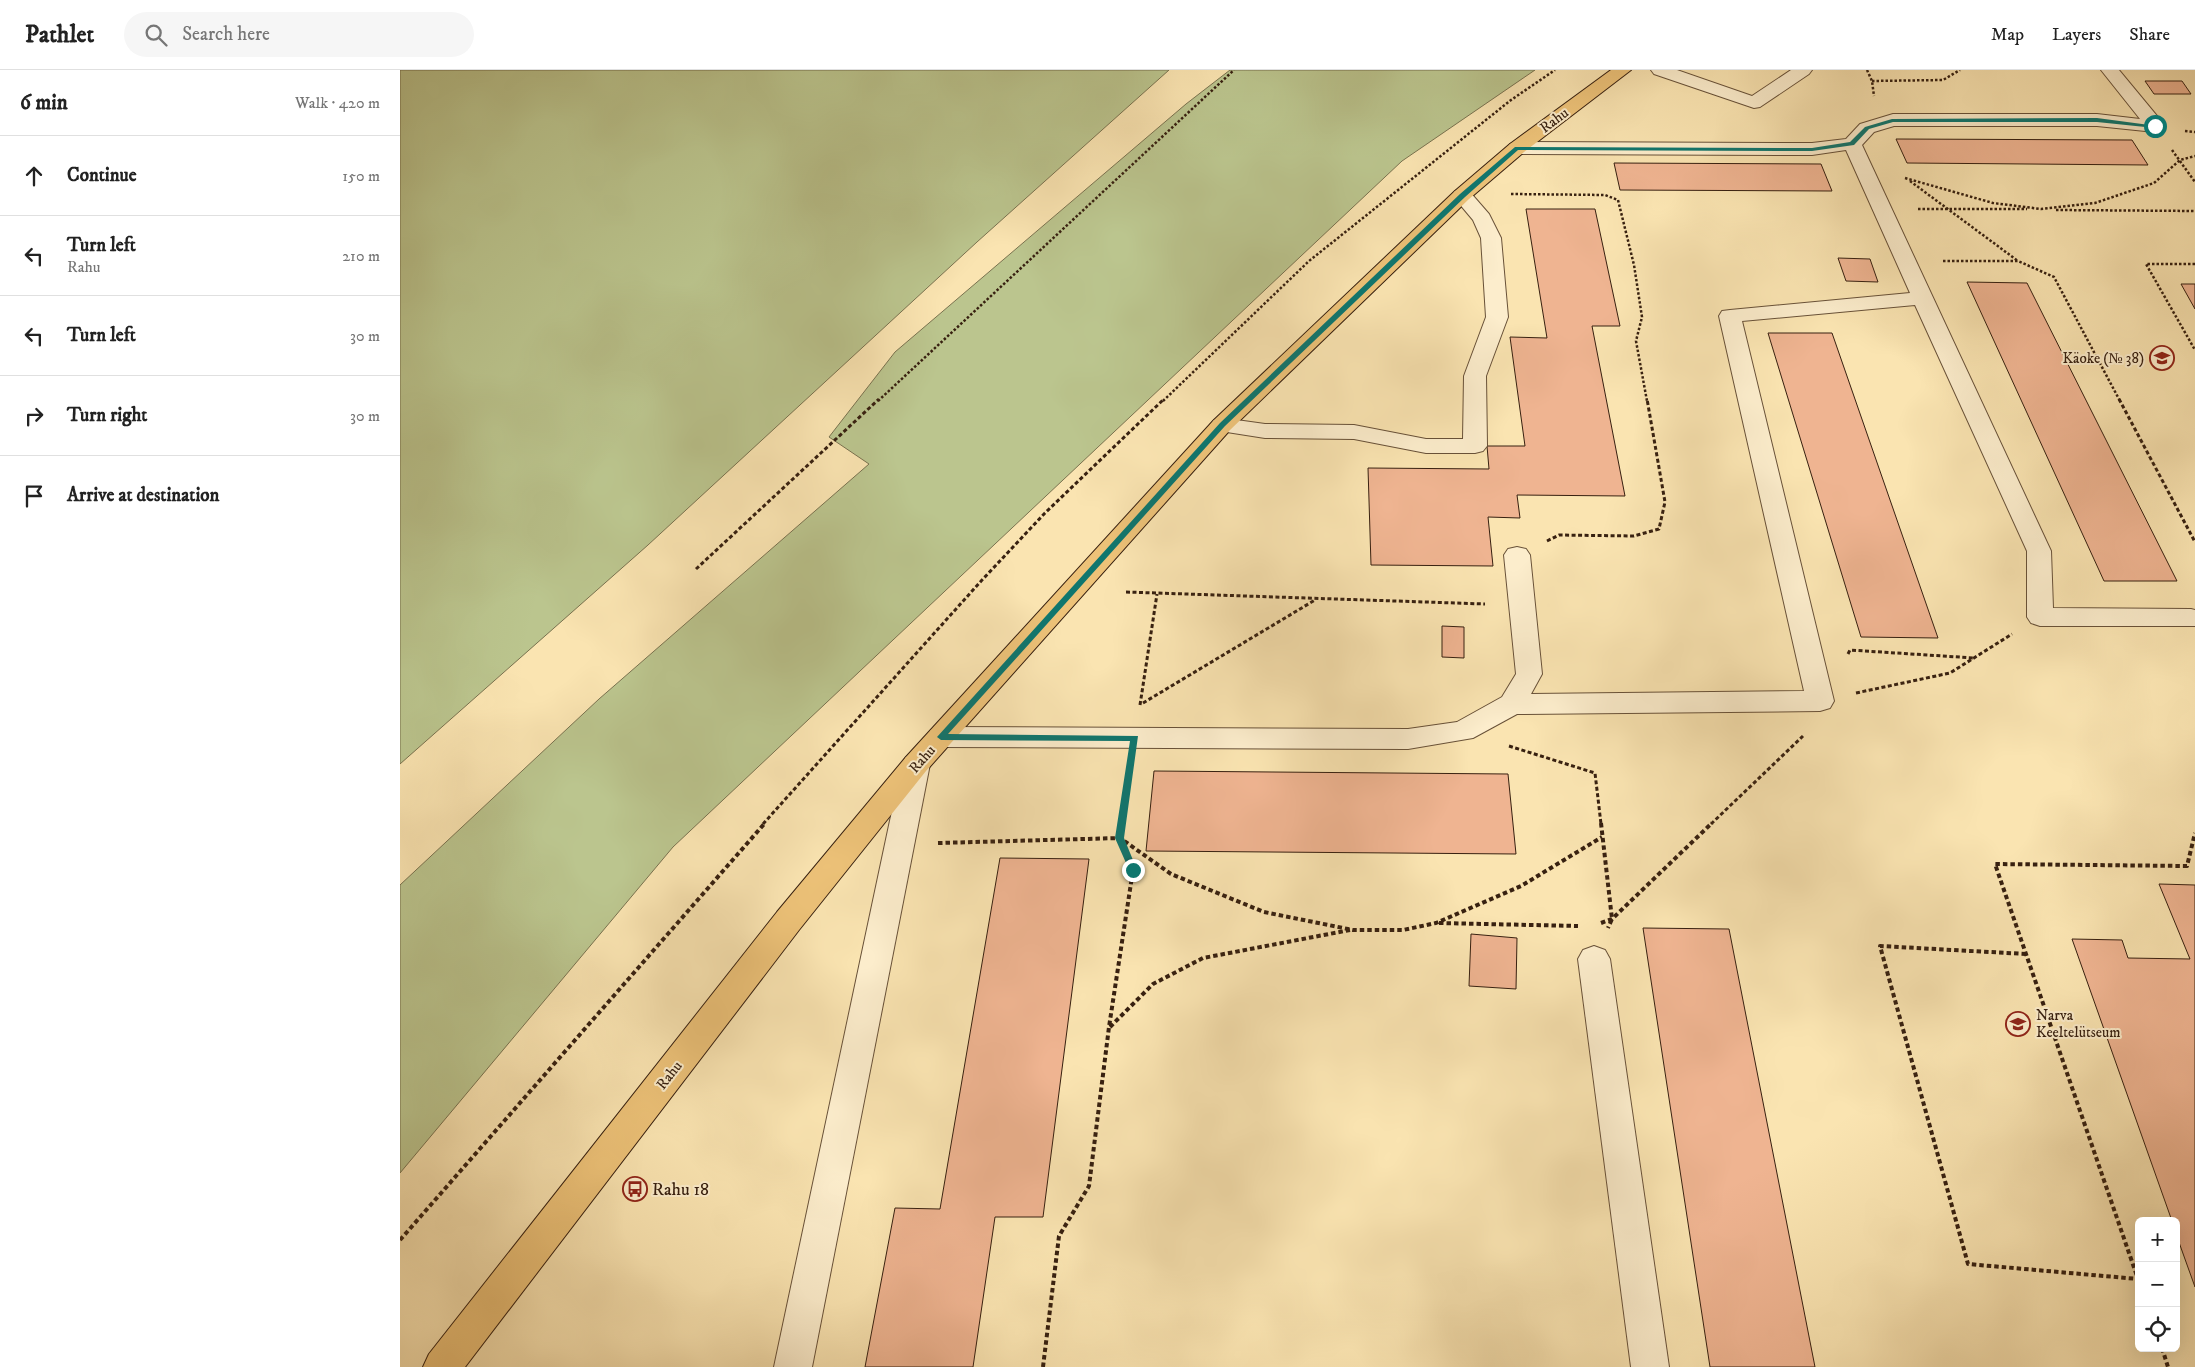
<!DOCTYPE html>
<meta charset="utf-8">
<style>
body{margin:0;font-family:"IM FELL DW Pica",serif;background:#f6f6f6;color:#222}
.controls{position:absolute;right:15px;bottom:15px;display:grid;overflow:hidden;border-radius:8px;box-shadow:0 5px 20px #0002}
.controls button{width:45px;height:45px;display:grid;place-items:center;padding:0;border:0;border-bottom:1px solid #e0e0e0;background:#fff;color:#222;font:25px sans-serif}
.stop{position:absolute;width:15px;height:15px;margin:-11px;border:4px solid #0f766e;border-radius:50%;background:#fff}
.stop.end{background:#0f766e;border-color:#fff;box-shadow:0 1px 5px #0008}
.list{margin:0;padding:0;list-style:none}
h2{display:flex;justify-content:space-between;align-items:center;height:65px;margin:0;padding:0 20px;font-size:21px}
h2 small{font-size:16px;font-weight:400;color:#767676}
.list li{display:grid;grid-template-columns:32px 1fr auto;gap:15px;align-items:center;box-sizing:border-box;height:80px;padding:0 20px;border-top:1px solid #e0e0e0}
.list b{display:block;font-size:19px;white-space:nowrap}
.list p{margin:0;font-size:16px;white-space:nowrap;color:#767676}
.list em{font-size:16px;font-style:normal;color:#767676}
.icon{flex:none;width:28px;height:28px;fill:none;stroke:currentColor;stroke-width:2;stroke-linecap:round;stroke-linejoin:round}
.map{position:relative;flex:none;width:1795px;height:1297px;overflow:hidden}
header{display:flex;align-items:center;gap:30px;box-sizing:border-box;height:70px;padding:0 25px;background:#fff;border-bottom:1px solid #e0e0e0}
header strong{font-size:24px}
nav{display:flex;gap:28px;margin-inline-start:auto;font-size:18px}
.search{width:350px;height:45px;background:#f6f6f6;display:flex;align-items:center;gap:12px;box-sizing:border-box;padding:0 18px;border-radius:28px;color:#767676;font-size:19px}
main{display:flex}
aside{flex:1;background:#fff}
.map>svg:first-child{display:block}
</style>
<header>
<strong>Pathlet</strong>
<div class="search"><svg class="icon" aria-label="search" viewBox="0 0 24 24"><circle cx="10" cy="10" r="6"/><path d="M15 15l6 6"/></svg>Search here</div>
<nav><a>Map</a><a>Layers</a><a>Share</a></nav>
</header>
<main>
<aside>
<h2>6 min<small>Walk · 420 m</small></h2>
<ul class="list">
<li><svg class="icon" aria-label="ahead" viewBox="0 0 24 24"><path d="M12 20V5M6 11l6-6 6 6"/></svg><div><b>Continue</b></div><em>150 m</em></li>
<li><svg class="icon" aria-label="left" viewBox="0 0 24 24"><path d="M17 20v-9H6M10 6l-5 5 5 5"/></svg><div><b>Turn left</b><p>Rahu</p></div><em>210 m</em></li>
<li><svg class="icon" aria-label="left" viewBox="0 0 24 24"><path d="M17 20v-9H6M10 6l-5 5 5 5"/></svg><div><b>Turn left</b></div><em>30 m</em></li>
<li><svg class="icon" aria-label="right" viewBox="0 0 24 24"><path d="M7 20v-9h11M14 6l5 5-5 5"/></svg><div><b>Turn right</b></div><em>30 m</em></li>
<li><svg class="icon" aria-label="arrive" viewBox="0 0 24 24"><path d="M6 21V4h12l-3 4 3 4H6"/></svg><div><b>Arrive at destination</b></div></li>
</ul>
</aside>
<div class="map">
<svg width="1795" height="1297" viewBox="0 0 1795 1297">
<rect width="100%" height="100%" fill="#fae4b1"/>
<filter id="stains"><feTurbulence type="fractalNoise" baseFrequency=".004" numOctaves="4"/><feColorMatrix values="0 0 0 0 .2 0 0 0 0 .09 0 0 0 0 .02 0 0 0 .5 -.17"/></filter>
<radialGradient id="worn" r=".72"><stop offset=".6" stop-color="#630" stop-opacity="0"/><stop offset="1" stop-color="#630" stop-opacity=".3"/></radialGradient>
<g fill="#bbc58e" stroke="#79724f">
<polygon points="0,0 769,0 577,172 248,475 0,694"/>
<polygon points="830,0 1135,0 1002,91 273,777 0,1103 0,815 199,629 469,394 429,367 495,282 786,34"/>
</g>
<g fill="#efb491" stroke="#372010">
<polygon points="1745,11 1782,11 1791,24 1754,24"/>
<polygon points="1496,69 1732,70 1748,95 1507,93"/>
<polygon points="1214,93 1421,94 1432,121 1220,120"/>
<polygon points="1126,139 1195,139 1220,256 1192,256 1225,426 1117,425 1120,448 1088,447 1093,496 971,495 968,398 1089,399 1087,376 1125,376 1110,267 1147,268"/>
<polygon points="1438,188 1470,189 1478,212 1446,211"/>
<polygon points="1567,212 1627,213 1777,511 1704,511"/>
<polygon points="1781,214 1795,214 1795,239"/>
<polygon points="1368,263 1432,263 1538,568 1461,567"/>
<polygon points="1042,556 1064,557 1064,588 1042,587"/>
<polygon points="754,701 1108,704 1116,784 746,781"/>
<polygon points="600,788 689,789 643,1147 595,1147 573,1297 465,1297 495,1138 540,1139"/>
<polygon points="1759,814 1795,815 1795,1217 1776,1164 1776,1151 1772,1151 1672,869 1722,870 1728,888 1790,889"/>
<polygon points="1243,858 1329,859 1415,1297 1310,1297"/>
<polygon points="1071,864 1117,868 1116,919 1069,916"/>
</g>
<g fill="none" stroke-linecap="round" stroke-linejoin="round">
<defs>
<g id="minor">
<polygon points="1251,0 1277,0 1352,26 1391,0 1412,0 1409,4 1360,37 1354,38 1254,4"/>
<polygon points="1701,0 1719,0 1762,52 1764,56 1762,60 1755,62 1697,56 1494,56 1474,62 1462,75 1651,481 1653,538 1791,539 1795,540 1795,556 1640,556 1631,553 1627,547 1627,481 1515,235 1342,251 1434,631 1430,638 1420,641 1117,644 1073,668 1008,679 541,677 531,674 527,667 531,660 541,657 1008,659 1057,652 1102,627 1116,604 1104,485 1108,479 1117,477 1126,479 1130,485 1142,604 1131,624 1404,621 1319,246 1322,241 1330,240 1510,223 1446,80 1412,85 1117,84 1110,82 1108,78 1110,74 1117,72 1412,73 1446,69 1460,54 1493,44 1697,44 1740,49"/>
<polygon points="1062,119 1069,121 1089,144 1101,168 1108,247 1086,306 1087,376 1083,381 1075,383 1026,383 954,369 865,368 814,360 810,355 814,350 822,348 865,354 954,355 1026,369 1063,369 1064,306 1086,247 1081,168 1073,150 1052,125 1055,121"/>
<polygon points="516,684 526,687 530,694 412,1297 374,1297 502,694 506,687"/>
<polygon points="1194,876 1205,880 1210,889 1269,1297 1231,1297 1178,889 1183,880"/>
</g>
<polygon id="major" points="1211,0 1231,0 1124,82 1069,129 830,360 526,701 399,860 65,1297 23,1297 29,1284 377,842 506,687 814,350 1055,121 1110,74"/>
</defs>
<use href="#minor" stroke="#685138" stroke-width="2"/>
<use href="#major" stroke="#372010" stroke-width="2"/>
<g stroke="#372010" stroke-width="2.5" stroke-dasharray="2.5 2" stroke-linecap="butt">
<polyline points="1467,0 1472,11 1474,26"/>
<polyline points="1472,11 1543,10 1560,0"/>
<polyline points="1785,61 1795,62"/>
<polyline points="1772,80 1795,112"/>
<polyline points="1505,108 1593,133 1641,139 1695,133 1754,113 1780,90 1795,86"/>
<polyline points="1510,111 1618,191"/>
<polyline points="1111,124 1205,125 1218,130 1234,195 1242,247 1236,271 1247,331"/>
<polyline points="1518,139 1627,139"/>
<polyline points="1656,140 1795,141"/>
<polyline points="1543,191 1618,191 1654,207 1720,331"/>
<polyline points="1795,194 1746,194 1795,280"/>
<polyline points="478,331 834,0"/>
<polyline points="763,331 909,191 1111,30 1155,0"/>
</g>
<g stroke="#372010" stroke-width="3" stroke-dasharray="4 2.5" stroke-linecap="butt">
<polyline points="1719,329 1795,472"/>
<polyline points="1147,471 1159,465 1234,466 1259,459 1265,432 1247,329"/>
<polyline points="296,499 479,329"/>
<polyline points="726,522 1085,534"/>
<polyline points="1448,584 1450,580 1574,588"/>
<polyline points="1456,623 1550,603 1612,564"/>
<polyline points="743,633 915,530"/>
<polyline points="740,635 757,524"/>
<polyline points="1109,676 1195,703 1201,754"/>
<polyline points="363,754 582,510 645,443 764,329"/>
<polyline points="722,754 730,700"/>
<polyline points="1311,754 1403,666"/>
</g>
<g stroke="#372010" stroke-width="4" stroke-dasharray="4.5 3" stroke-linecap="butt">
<polyline points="1201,753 1212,849 1208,858"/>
<polyline points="538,773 720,768 771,804 864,842 953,860 1003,860 1036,853 1121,816 1202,767"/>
<polyline points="1039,853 1178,856"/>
<polyline points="1201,853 1212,849 1312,753"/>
<polyline points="1626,884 1480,876 1568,1194 1738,1209"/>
<polyline points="710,957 753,914 803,888 950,860"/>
<polyline points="0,1170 365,753"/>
<polyline points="1739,1212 1595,794 1787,796 1795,763"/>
<polyline points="1762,1278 1768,1297"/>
<polyline points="643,1297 659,1166 689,1116 709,957 733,800 720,768 722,753"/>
</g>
<use href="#minor" fill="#fcedcc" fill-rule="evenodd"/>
<use href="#major" fill="#edc278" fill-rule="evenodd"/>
</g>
<polygon fill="#0f766e" points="1697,48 1757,56 1755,58 1697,52 1493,52 1469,59 1454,75 1412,81 1118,80 1065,127 825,356 548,664 738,666 724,768 737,800 736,802 730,802 715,768 730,671 541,670 537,667 820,353 1060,124 1115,77 1412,78 1450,72 1465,57 1492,49"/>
<defs>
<symbol id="school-ring" viewBox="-11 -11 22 22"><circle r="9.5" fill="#fcedcc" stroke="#8f2418" stroke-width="1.5"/><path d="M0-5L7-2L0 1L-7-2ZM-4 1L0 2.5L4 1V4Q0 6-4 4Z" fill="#8f2418"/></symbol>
<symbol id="bus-ring" viewBox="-11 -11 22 22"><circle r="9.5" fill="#fcedcc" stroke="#8f2418" stroke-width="1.5"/><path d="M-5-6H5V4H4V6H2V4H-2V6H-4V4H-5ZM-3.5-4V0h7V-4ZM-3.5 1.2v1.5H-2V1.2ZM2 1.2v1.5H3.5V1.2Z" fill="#8f2418"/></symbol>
</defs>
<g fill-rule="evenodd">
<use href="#school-ring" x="1748" y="274" width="28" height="28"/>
<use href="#school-ring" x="1604" y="940" width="28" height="28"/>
<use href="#bus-ring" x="221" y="1105" width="28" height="28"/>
</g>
<g text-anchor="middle" stroke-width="4" stroke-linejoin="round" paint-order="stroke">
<g font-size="15" fill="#372010" stroke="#fcedcc">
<text transform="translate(1154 50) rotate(-37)" y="5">Rahu</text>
<text transform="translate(522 689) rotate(-49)" y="5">Rahu</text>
<text transform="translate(269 1005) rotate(-52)" y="5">Rahu</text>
</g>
<g font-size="15" fill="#372010" stroke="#fcedcc" text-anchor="end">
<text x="1744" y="293">Käoke (№ 38)</text>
<text x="1636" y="950" text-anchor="start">Narva<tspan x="1636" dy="17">Keeltelütseum</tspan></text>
</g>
<g font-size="18" fill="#372010" stroke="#fcedcc" text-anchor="start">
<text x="252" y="1125">Rahu 18</text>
</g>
</g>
<rect width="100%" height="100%" filter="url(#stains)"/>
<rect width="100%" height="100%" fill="url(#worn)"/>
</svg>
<div class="controls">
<button>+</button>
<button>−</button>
<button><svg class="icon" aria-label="locate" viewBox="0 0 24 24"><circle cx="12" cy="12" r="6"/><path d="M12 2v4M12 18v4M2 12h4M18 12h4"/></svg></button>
</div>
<div class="stop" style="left:1755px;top:56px"></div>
<div class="stop end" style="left:733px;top:800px"></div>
</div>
</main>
